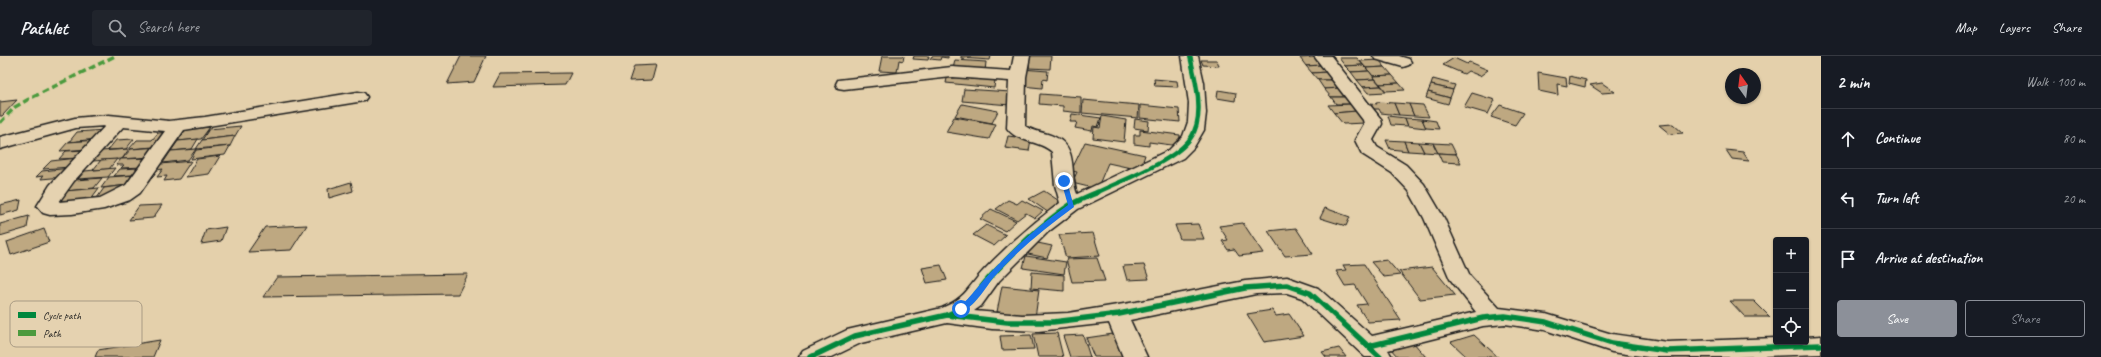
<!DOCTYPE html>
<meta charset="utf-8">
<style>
body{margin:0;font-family:Caveat,sans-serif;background:#20242c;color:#f1f3f6}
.controls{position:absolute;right:12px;bottom:12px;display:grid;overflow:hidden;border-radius:4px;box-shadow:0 1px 3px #0004}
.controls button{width:36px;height:36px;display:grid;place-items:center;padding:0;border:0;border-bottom:1px solid #363941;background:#171b24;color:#f1f3f6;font:20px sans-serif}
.compass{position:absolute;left:1725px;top:12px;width:36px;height:36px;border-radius:50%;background:#171b24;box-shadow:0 1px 3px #0004;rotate:346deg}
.stop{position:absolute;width:12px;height:12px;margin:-9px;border:3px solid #1a73e8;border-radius:50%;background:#fff}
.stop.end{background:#1a73e8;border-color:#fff;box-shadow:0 1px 4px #0008}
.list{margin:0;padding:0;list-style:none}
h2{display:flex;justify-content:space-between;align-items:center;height:52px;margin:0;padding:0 16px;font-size:17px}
h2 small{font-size:13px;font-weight:400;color:#9ea1a6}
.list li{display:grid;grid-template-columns:26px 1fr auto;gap:12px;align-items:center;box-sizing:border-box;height:60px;padding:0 16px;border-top:1px solid #363941}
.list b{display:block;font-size:15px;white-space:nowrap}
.list em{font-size:13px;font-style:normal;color:#9ea1a6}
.actions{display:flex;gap:8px;padding:12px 16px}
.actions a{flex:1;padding:9px 0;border:1px solid #8c9099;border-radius:4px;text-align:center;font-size:14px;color:#8c9099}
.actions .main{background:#8c9099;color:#fff}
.icon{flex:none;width:22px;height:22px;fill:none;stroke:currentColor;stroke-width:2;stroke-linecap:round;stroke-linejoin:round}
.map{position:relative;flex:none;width:1821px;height:301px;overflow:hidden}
header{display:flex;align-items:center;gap:24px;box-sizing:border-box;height:56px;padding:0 20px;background:#171b24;border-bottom:1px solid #363941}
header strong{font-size:19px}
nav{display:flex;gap:22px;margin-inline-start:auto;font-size:14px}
.search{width:280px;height:36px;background:#20242c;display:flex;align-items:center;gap:10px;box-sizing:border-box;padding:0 14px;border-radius:4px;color:#9ea1a6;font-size:15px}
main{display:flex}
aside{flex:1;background:#171b24}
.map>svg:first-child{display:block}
</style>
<header>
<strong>Pathlet</strong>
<div class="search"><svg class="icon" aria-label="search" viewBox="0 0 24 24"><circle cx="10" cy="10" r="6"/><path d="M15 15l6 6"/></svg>Search here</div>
<nav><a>Map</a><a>Layers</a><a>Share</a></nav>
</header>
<main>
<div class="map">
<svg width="1821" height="301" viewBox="0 0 1821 301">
<rect width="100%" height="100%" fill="#e4d0ab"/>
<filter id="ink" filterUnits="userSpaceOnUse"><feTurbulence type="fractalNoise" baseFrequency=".025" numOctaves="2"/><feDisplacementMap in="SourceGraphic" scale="8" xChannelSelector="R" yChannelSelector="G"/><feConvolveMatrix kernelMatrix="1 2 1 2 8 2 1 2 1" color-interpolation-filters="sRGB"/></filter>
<g filter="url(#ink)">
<g fill="#bea881" stroke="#1c1c1c">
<polygon points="461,0 486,0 474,26 447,28"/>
<polygon points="882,0 904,0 903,5 899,4 897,16 879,15"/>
<polygon points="914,0 929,0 928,4 913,3"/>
<polygon points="932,0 948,0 948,2 941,1 940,4 930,3"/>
<polygon points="961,0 991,0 990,4 961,2"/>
<polygon points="1030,0 1051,0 1050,13 1029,12"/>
<polygon points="1315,1 1321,9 1306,10 1300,2"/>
<polygon points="1339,2 1357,2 1363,9 1345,10"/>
<polygon points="1454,2 1467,8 1469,6 1488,14 1480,20 1468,15 1464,18 1443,9"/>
<polygon points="955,4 986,6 985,15 953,13"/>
<polygon points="1201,4 1217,4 1219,10 1203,9"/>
<polygon points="1379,4 1385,11 1366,12 1360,5"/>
<polygon points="656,9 652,24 629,25 634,10"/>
<polygon points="1321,9 1327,16 1312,17 1306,10"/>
<polygon points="1363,9 1369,15 1351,16 1345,10"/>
<polygon points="1385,11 1392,19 1373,20 1366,12"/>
<polygon points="1021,13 1048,15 1047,24 1043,23 1042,32 1022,30"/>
<polygon points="1369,15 1375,23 1357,24 1351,16"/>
<polygon points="1327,16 1333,24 1318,24 1312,17"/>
<polygon points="571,17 565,29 493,31 500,18"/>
<polygon points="1538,17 1566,22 1567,30 1557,28 1558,39 1539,35"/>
<polygon points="948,18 971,19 970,23 995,24 994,32 946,27"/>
<polygon points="1392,19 1399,27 1380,28 1373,20"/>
<polygon points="1570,20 1586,24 1585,31 1569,27"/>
<polygon points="1154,23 1177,25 1178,31 1155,30"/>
<polygon points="1375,23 1381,30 1363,31 1357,24"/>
<polygon points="1433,23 1455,29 1453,34 1431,29"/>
<polygon points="1318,24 1333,24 1340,32 1324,33"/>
<polygon points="1399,27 1405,34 1386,35 1380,28"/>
<polygon points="1602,27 1615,36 1602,37 1590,29"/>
<polygon points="1431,29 1453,34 1450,42 1428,36"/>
<polygon points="1381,30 1386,36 1368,37 1363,31"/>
<polygon points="1340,32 1346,41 1331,41 1324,33"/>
<polygon points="964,33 1011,36 1010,49 962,45"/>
<polygon points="1218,34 1236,37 1235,45 1217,42"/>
<polygon points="1428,36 1450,42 1448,48 1426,42"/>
<polygon points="1472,37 1495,44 1488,58 1464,51"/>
<polygon points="1040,38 1081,41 1081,57 1063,55 1063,50 1039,48"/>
<polygon points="1331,41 1346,41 1352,48 1336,48"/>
<polygon points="17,44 2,60 0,60 0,46"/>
<polygon points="1083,44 1139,49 1138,62 1082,57"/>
<polygon points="1376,46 1394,47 1399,59 1381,57 1379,53 1373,53 1371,47 1377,48"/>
<polygon points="1394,47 1409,48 1414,60 1399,59"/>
<polygon points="962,48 998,55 992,67 955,60"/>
<polygon points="1352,48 1358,55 1334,57 1328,49"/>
<polygon points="1409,48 1423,49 1429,61 1414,60"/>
<polygon points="1140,49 1179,53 1180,66 1140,62"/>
<polygon points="1500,49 1523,57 1515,69 1491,61"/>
<polygon points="1356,55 1365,67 1343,68 1334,57"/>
<polygon points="1072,58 1101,62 1098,71 1093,70 1092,75 1075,72 1077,66 1070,66"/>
<polygon points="1102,60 1126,64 1124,86 1093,82 1094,71 1100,72"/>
<polygon points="1388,60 1405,62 1408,70 1391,69"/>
<polygon points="954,61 996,68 989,83 946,76"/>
<polygon points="1405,62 1422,63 1426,72 1408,70"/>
<polygon points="1135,63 1149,65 1148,74 1134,72"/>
<polygon points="1422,63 1436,65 1439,73 1426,72"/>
<polygon points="1673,68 1683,77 1670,78 1659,69"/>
<polygon points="241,70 235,80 202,84 209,73"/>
<polygon points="210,71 201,83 178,85 186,73"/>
<polygon points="104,74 96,83 69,86 77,76"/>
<polygon points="1140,74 1180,79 1179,90 1149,86 1149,90 1134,88 1134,79 1140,79"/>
<polygon points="170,76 153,91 129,93 137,84 152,84 158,77"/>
<polygon points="235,80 230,90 196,93 202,84"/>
<polygon points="1008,80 1031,83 1029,95 1005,92"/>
<polygon points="134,83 126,93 108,94 116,84"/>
<polygon points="198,83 192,93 171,95 178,85"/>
<polygon points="97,84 89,93 60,95 68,86"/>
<polygon points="1386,84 1404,85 1408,95 1390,93"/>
<polygon points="1404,85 1419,86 1424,96 1408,95"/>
<polygon points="1085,86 1145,99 1140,114 1108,107 1097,133 1072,127 1077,116 1071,115"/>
<polygon points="1419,86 1433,87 1438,97 1424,96"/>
<polygon points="1433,87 1451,88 1456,98 1438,97"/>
<polygon points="230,90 225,99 191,103 196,94"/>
<polygon points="159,91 151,101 122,103 131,93"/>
<polygon points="129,93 122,103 93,105 101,95"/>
<polygon points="196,93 188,104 163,107 171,95"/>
<polygon points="85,94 79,102 59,103 66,95"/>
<polygon points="1726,94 1743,96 1749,105 1732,103"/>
<polygon points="1438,97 1456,98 1461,107 1442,106"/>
<polygon points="220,100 209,118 186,121 197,103"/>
<polygon points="77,102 70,111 43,113 51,105"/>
<polygon points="151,102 143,111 121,112 124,109 116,109 121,103"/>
<polygon points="117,103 109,113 93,114 101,104"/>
<polygon points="191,105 179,123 164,125 167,120 157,121 163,113 157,114 161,108"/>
<polygon points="70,112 63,121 41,123 43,120 36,121 42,115"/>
<polygon points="115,112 108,121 78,123 85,115"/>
<polygon points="138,112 132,119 114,120 120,113"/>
<polygon points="136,119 129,129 101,132 109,121"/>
<polygon points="102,122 94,132 66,135 75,124"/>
<polygon points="351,126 353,135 329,142 328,133"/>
<polygon points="127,129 120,139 97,142 104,132"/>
<polygon points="99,132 90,144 56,147 65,135"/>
<polygon points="1044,135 1064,148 1049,157 1029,143"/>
<polygon points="21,144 19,154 0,159 0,149"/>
<polygon points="1008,144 1017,148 1022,144 1043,155 1035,162 1026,157 1017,164 996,153"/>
<polygon points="162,149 153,162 129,164 139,150"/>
<polygon points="1325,152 1350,161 1346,170 1320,162"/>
<polygon points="991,153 1016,165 1005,175 980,163"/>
<polygon points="29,160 27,172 0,180 0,168"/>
<polygon points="1243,167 1263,197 1239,200 1234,193 1228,194 1222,185 1228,184 1219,170"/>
<polygon points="1198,168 1204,183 1180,183 1175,169"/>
<polygon points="307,169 291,194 248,196 265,171"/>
<polygon points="986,169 1006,179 994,190 973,179"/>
<polygon points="226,171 221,185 201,188 206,174"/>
<polygon points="1296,172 1313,198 1285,200 1268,175"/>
<polygon points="44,173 49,186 11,199 7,186"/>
<polygon points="1093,177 1100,200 1066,202 1059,179"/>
<polygon points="1033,186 1052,190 1047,202 1028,198"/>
<polygon points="1026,200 1066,206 1064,218 1023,212"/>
<polygon points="1097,202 1105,225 1072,226 1066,203"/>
<polygon points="1387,204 1400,219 1384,221 1371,206"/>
<polygon points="1364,208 1401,264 1368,266 1357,249 1367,248 1355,229 1345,230 1336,215 1346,214 1343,209"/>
<polygon points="941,209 947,224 927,227 922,212"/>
<polygon points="1144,209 1149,223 1127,224 1123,210"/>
<polygon points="1432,211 1455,239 1420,243 1399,215"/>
<polygon points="1032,216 1064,219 1064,235 1031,232"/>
<polygon points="468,218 458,238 263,241 277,221"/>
<polygon points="1002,230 1039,234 1035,262 997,256"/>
<polygon points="1730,245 1754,245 1770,261 1745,261"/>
<polygon points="1272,254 1276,260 1289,258 1304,280 1264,286 1247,258"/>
<polygon points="1057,277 1063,301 1038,301 1033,278"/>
<polygon points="1113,278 1124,301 1094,301 1086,282"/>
<polygon points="1031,279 1034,293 1002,294 1000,280"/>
<polygon points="1083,279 1090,301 1070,301 1063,280"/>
<polygon points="1474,279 1498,301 1467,301 1451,286"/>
<polygon points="160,284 153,301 95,301 98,294"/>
<polygon points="1413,286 1426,301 1398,301 1389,291"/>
<polygon points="1339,292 1346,301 1326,301 1322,296"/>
</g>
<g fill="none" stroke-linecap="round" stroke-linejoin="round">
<defs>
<g id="street">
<path d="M1014,0H1030L1026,21L1025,70C1034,76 1045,76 1055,81C1079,92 1069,117 1077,138L1169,94L1183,80L1188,66L1189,47L1182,0H1198L1204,27L1206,57L1204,74L1194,91L1183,102L1078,153L1048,176L999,225L981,250L974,255L1022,259L1068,257L1136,246L1245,225L1287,221L1318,232L1372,280L1476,256L1450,223L1424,162L1409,135L1392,117L1362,98L1355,84L1364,68L1363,64L1314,0H1331L1381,63L1382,68L1373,84L1377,91L1406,109L1424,128L1444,162L1470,220L1499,252L1546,258L1612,278L1667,286L1776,282V286H1806V281L1821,280V298L1737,301H1648L1612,296L1545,274L1505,268L1483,270L1388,294L1392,301H1365L1302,242L1287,237L1256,238L1130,264L1147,301H1123L1109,267L1038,275L992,273L947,267L861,287L832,301H799L803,295L847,274L942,252C966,242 968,231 984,214C1008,189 1033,167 1060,147L1055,129L1052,96C1039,84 1017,87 1007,72L1009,25L952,21L844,33L838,32L836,28L838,24L952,11L1011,15Z"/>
<polygon points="1373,0 1399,0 1409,3 1411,6 1409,9 1403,11 1375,3"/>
<path d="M358,36L364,37L367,41L364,45L184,74L140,137L130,144L104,153L72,158L50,159L43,157L37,150L50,129L105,70L76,72L0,93V81L75,62L109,59L169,65L205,61ZM123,71L165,75L126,129L100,142L59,146L74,125Z"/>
</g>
</defs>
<use href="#street" stroke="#1c1c1c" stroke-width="3"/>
<use href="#street" fill="#e5d2b0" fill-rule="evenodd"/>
<polyline stroke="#4c9a3e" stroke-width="3.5" stroke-dasharray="7 3.5" stroke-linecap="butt" points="0,67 15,51 27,44 115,0"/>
<defs>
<path id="cycleway-far1" d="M1096,137C1122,124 1183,103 1194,76C1204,54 1195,22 1190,0"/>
<g id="cycleway">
<polyline points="947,259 1007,266 1053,266 1119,258 1245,232 1287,229 1310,237 1380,301"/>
<polyline points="1369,290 1483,262 1505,260 1546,266 1612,287 1667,295 1821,289"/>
<path d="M811,301L855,280L947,259C975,247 973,239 992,219C1016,194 1041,168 1070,149C1079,144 1089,140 1098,136"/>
</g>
</defs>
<use href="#cycleway-far1" stroke="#e5d2b0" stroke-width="6"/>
<use href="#cycleway" stroke="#e5d2b0" stroke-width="8"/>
<use href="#cycleway-far1" stroke="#00873e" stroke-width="4.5"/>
<use href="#cycleway" stroke="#00873e" stroke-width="5.5"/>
</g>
</g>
<path fill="#1a73e8" d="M1064,123L1067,125L1074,151C1045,172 1017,195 993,222C986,231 971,257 959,254V251C971,241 979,229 990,217C1014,192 1039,169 1068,149L1061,125Z"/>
<rect x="10" y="245" width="132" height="46" rx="6" fill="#e5d2b0" stroke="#a99b84" stroke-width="1"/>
<rect x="18" y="256" width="18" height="6" fill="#00873e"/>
<rect x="18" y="274" width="18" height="6" fill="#4c9a3e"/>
<g font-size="11" fill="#1c1c1c">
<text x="43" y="263">Cycle path</text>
<text x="43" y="281">Path</text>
</g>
</svg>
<div class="controls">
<button>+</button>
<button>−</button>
<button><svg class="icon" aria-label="locate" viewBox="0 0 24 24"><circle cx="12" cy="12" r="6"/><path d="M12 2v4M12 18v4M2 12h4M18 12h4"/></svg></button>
</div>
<svg class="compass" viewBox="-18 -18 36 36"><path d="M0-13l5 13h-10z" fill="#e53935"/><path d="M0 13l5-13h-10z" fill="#9ea1a6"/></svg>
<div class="stop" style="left:961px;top:253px"></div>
<div class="stop end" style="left:1064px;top:125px"></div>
</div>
<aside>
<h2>2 min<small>Walk · 100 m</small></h2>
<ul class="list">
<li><svg class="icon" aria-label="ahead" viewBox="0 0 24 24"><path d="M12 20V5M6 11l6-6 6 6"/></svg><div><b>Continue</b></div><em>80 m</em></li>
<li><svg class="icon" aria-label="left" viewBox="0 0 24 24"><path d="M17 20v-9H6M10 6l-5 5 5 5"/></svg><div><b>Turn left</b></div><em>20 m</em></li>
<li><svg class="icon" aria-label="arrive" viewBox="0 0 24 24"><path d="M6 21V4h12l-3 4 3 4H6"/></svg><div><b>Arrive at destination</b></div></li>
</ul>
<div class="actions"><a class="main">Save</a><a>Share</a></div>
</aside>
</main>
